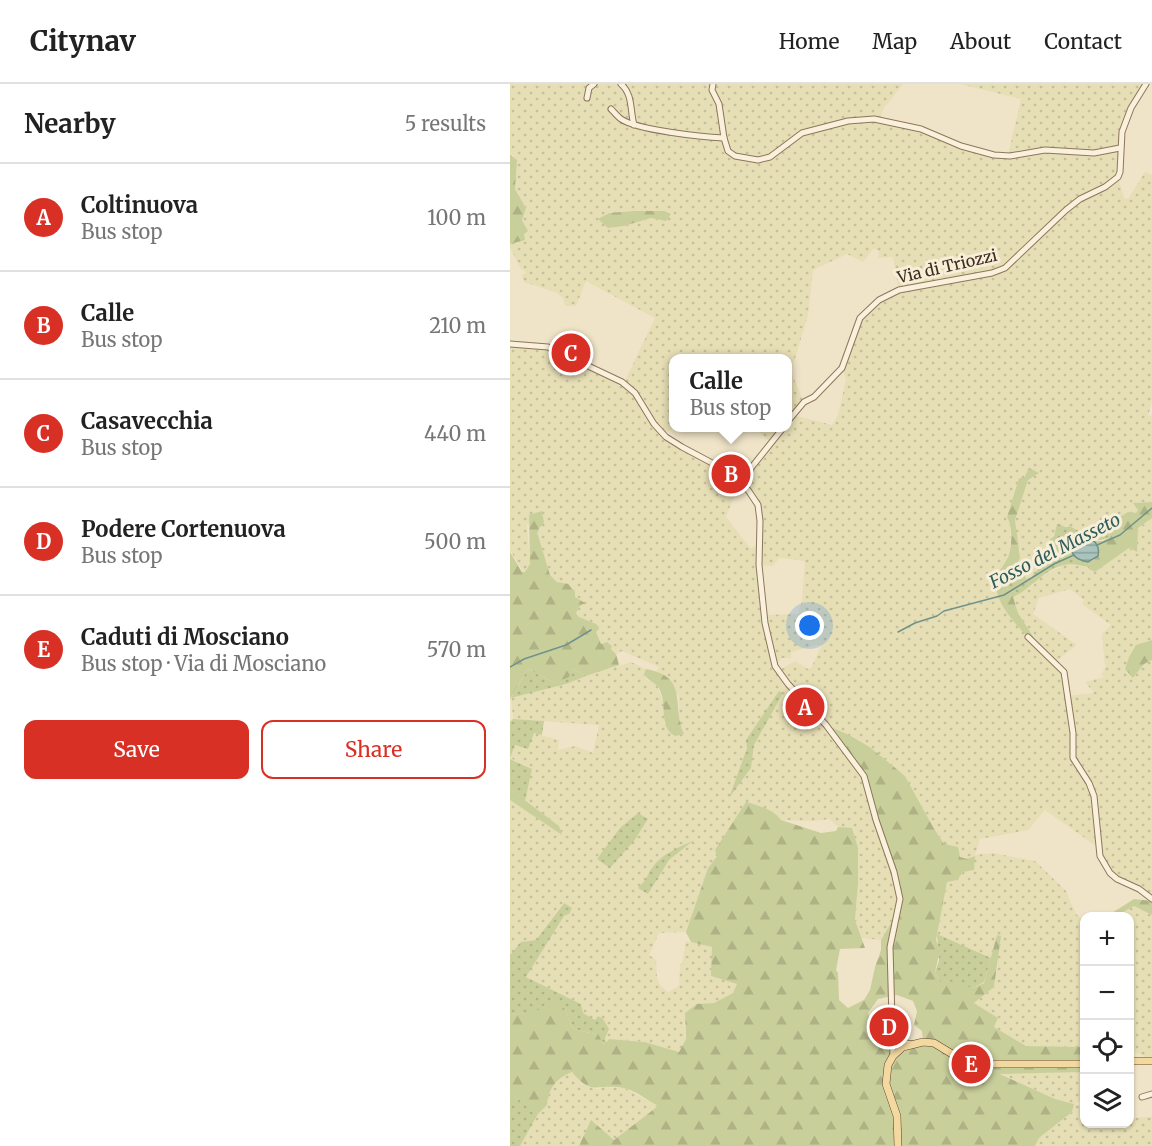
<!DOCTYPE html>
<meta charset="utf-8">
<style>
body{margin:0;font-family:Merriweather,serif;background:#f6f6f6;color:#222}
.controls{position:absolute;right:18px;bottom:18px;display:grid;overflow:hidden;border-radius:12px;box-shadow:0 2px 4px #0004}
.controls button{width:54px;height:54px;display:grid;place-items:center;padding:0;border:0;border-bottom:2px solid #e0e0e0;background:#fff;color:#222;font:30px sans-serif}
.you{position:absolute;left:300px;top:542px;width:21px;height:21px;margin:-15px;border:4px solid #fff;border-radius:50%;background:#1a73e8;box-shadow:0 0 0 9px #1a73e833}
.badge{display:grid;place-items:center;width:39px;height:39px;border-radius:50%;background:#d93025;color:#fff;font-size:20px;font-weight:700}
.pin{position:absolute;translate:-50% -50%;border:3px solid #fff;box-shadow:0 2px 6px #0006}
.popup{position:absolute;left:159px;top:270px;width:123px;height:78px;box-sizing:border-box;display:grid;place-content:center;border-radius:12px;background:#fff;filter:drop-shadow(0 2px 4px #0005);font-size:20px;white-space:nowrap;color:#767676}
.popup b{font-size:22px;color:#222}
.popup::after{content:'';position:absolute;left:50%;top:100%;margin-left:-12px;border:12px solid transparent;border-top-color:#fff}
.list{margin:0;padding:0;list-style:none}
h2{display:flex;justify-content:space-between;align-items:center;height:78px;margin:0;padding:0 24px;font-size:26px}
h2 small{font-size:20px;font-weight:400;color:#767676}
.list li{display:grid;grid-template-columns:39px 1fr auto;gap:18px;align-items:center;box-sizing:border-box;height:108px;padding:0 24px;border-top:2px solid #e0e0e0}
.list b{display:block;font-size:22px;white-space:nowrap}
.list p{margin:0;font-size:20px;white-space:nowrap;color:#767676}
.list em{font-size:20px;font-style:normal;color:#767676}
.actions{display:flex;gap:12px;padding:18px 24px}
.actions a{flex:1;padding:14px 0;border:2px solid #d93025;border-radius:12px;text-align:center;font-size:21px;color:#d93025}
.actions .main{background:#d93025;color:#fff}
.icon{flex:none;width:33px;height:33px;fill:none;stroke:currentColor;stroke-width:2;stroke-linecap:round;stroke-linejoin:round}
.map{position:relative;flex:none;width:642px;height:1062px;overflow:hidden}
header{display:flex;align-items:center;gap:36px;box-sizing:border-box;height:84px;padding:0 30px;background:#fff;border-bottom:2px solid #e0e0e0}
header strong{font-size:28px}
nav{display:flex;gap:33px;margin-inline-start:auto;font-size:21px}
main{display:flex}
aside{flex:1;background:#fff}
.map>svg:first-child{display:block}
</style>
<header>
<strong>Citynav</strong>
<nav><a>Home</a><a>Map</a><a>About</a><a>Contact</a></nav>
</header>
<main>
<aside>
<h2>Nearby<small>5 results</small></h2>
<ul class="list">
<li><span class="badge">A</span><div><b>Coltinuova</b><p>Bus stop</p></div><em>100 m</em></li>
<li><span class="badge">B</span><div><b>Calle</b><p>Bus stop</p></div><em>210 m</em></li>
<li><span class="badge">C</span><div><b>Casavecchia</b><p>Bus stop</p></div><em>440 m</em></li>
<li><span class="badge">D</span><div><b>Podere Cortenuova</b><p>Bus stop</p></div><em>500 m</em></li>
<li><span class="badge">E</span><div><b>Caduti di Mosciano</b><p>Bus stop · Via di Mosciano</p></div><em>570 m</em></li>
</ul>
<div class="actions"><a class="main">Save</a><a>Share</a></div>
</aside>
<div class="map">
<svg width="642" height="1062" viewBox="0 0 642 1062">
<defs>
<pattern id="farmland-dots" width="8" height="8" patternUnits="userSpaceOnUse" patternTransform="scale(1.5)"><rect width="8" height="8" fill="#e6deb5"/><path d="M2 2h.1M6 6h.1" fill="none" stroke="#c6bf9b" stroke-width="1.8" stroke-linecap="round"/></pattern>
<pattern id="grass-dots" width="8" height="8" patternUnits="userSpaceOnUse" patternTransform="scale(1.5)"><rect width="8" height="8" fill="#c9cf9b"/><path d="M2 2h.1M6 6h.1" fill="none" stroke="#aeb285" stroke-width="1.8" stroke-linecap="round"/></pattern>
<pattern id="forest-firs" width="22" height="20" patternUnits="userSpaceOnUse" patternTransform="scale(1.5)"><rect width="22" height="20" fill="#c9cf9b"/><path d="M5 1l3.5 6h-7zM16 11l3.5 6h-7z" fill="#aeb285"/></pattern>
<pattern id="water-rules" width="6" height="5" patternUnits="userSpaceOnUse" patternTransform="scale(1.5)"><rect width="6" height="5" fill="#a9c4bc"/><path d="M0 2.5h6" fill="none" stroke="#8ba098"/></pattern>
</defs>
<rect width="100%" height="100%" fill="#f0e4c8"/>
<g fill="url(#farmland-dots)" fill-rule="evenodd">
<path d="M0,0H393L374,24L371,30L373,38L411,45L451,62L498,71L511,15L450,0H636L612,48L608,93L614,114L618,115L635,88L642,91V317L638,332L642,331V418L624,419L628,426L626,430L611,431L607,435L596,439V441L568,447L560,442H550L540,455L541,470L517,498L507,480L510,467L507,460L505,436L518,396L528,389L520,386L514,394L509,395L497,432L501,438L500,464L498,472L487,491L486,500L491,517L501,532L524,559V554L508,529L503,513L523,501L528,495L555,480L579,483L585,488L619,464L625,468L628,444L642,434V556L626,561L623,594L634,580L642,576V815L600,789L589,764L535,726L518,746L470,755L465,771L483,769L525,777L556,807L566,830L574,837V963L516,962L484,943L488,934L464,919L484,903L488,879L487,851L481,874L427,850L437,798L453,788L464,772L457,775L450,773L434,760L423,743L395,692L361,664L354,692L384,788L389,825L371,856L351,854L345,836L348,800V765L342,745L328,743L319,735L305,737L271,736L207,772L198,784L176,848L149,849L139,871L146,876L147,894L150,901L158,908L169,902L170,880H172L176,857L202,863V892L227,900L223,909L204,919L194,921L174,939L176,955L169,968L135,958L99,955L96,959L85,936L73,929L71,920L16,893L54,832L59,830L53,819L26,856L11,858L0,871V716L51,750L49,742L15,717L22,685L0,674L5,660L24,649L49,656L48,666L65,662L83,669L89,641L3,635L1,614L56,600L66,595L121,578L136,585L134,590L137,596L147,601L155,623L154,639L173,649L169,639V614L161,597L146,587L149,583L112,567L106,570L101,565L102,562L97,558L91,560L88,557L85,548L86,540L69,533L66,529L70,522L74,519L65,513L62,504L47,498L40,491L27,448L30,443L17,440L20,480L15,489L13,488L0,466V260L31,261L114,299L145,234L76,197L66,222H55L53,214L45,208L14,198L12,192L16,188L11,185L0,164V160L18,147L12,136L16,124L5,105L6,85L4,72L0,69ZM124,127H154L151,136L141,134L114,142L98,144L89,135L98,129ZM363,165L369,167L368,174L383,173L389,206L362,222L350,234L332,284L336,296L328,331L322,341L283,331L294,318L281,288L298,231L303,186L337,170L353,178ZM164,274H278V344H245L260,358L229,399L204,380L154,350L164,344ZM233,403L248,421L250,460L240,464L216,433L223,415ZM269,474L295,477L292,517L288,530L255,531L250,481L263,482ZM560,505L574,516L572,520L601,541L592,550L595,583L592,590L594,593L575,598L584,609L558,612L554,588L545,578L567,561L523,530L529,514ZM310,560L312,561L301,584L298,585L285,577L268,587L265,582L272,574H281V569L285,567ZM272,608L244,661L241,684L220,713L237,664Z"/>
<polygon points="624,822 642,831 642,976 620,966 620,832 611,832 612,829"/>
<polygon points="62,988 72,1000 88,1005 94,1003 115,1004 148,1022 104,1056 81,1037 69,1062 10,1062 28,1030 37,1021 38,1009 49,993"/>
<polygon points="574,988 574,1014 565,1020 574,1023 574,1040 620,1040 620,1034 642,1033 642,1062 525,1062 529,1054 562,1028 564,1020 545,1015 489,989"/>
</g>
<g fill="url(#grass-dots)">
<path d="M547,440L556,443L560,442L568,447L596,441L600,452C586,461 584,452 572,454L561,468L568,475L578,478L579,483C571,482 561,479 554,481C536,485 524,501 509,510L498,505L493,498L502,486L501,483L507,480L518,497L541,470L540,455L544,452Z"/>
<polygon points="18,585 45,599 63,585 76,592 56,600 1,614"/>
<polygon points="269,607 273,609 244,661 241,684 219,714 237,664 236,656"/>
<polygon points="3,635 34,637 32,651 24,649 18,665 5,661 0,674 0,638"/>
<polygon points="0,675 22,685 15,717 0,705"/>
<polygon points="128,729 138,735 124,757 100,784 87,775 110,744"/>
<path d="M184,756L159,776L138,810L128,804C138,794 136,793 142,784C151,770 170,763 184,756Z"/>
<polygon points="54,819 62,824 59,830 54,832 16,893 71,920 73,929 85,936 88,932 93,935 99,945 95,954 96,959 95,962 89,951 63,945 55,925 0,931 0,871 11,858 26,856"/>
<polygon points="427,850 481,874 474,898 463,904 430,898 425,888 429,877"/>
<polygon points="0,1010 24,1025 28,1030 10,1062 0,1062"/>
</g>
<g fill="url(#forest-firs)" fill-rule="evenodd">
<polygon points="0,70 7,76 5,105 16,124 12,136 18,147 14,150 15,156 0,160"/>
<polygon points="124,127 154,127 161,130 156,137 141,134 114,142 98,144 88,135 99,129"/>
<path d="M519,384L529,389L518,396L505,436L510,474L507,480L501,483L503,486L493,498L498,505L509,510L503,513L508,529L524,554L525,560C510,545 489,525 486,503C484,491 493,483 498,473C502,463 503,442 497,433L509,394H514Z"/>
<polygon points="642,418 642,434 628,444 627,468 619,464 585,488 579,485 578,478 584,476 589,466 584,457 593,457 600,452 595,439 606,435 618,428 626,429 628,426 623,419"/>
<polygon points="32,427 34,439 30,443 27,448 40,491 47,498 58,500 65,508 65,513 75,519 70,522 66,529 69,533 86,540 89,545 86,548 91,560 97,558 102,562 101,565 106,570 109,581 76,592 63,585 59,593 45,599 18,585 0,615 0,468 12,488 15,488 20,480 19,431"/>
<polygon points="642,556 642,576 634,580 623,594 615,585 619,573 626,561"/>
<path d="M136,585C180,593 161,622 174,650L165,652C147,642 159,619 148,603C144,598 138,597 134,590Z"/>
<path d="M316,641L339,651L361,664L395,692L423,743L434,760L448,763L450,773L457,775L465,772L464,786L453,788L447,796L437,798L426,856L430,866L425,888L430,898L439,897L463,904L474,899L487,851L491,852L484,903L464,919L488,934L484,943L516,962L574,963V988L490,990L545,1015L564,1020L562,1028L529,1054L525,1062H69L81,1036L104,1056L148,1022C137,1016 125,1006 113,1004C87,999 82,1013 62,988C46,994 39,1004 37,1021L28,1030L23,1025L0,1010V931L22,928L42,917L55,925L63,945L89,951L94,961L99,955L135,958L169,968L176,955L175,929L187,920L204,919L223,909L227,900L201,892L202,863L181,858L176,848L198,784L207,772L205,766L236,718C249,722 263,725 271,736L311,749L326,747L328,743L342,744L348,764V800L345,836L355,864L330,865L326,886L328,889L329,916L338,924L354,916L360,906L365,883L371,866V856L389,825L390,815L354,692ZM387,911L403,917L407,927L404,941L412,947L413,958L402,963L384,975L381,973L375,952L362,942L358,929L368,915Z"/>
<polygon points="0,705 49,742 52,751 0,716"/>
<polygon points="624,815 642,817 642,831 624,822 612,829 611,832 597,832"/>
</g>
<path fill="url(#water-rules)" stroke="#6f938a" stroke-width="1.5" d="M578,453C586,457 590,463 588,472L578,478C569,476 563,474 560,463L563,458Z"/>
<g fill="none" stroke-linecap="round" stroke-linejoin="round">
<g stroke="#6f938a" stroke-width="1.5">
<polyline points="587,461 610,451 642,424"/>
<polyline points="388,548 405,539 427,532 434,527 494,511 544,480 564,471"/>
<polyline points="0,583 14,575 56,561 81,546"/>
</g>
<defs>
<g id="minor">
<path d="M111,0C123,10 120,27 124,41"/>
<polyline points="203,0 202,6 209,20 214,54 218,67 225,72 248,76 260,73 292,49 338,37 364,35 411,45 451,62 484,71 500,72 535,66 584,69 610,64"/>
<polyline points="77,14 79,4 84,0"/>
<path d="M101,25C104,28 108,33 111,35C127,46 192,53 214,54"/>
<polyline points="0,260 38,263 112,298 125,309 144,340 156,353 172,363 204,380 238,406 248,421 250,437 249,481 255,539 265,582 278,600 316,641 354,692 366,736 384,788 390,815 380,863 383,972"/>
<polyline points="278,337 294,318 304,313 332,284 350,234 369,216 389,206 482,189 495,184 556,126 570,115 595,103 608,93 610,88 612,48 621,24 636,0"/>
<polyline points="229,399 273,344"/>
<polyline points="518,553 554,588 563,649 563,674 579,699 584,712 590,772 600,789 607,795 629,805 642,815"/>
<polyline points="383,949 392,958 401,960"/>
<polyline points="632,1013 642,1010"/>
</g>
<g id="major">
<polyline points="620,977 642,977"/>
<polyline points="388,1062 387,1032 376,1000 378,981 383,972 393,963 413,958 424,959 452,976 473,980 574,980"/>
</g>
</defs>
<use href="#minor" stroke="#8d765c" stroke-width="7"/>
<use href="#major" stroke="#5b4430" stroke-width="8"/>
<use href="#minor" stroke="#faf1dc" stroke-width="5"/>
<use href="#major" stroke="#f3d9a0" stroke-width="7"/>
</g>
<g text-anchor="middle" stroke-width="6" stroke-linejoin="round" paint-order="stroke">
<g font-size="16" fill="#3d2e20" stroke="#f7eed8">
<text transform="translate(437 182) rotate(-13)" y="6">Via di Triozzi</text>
</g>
<g font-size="18" font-style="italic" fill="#2f5d5a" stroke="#f7eed8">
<text transform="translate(545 467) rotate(-27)" y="6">Fosso del Masseto</text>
</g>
</g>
</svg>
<div class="controls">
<button>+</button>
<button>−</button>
<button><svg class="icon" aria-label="locate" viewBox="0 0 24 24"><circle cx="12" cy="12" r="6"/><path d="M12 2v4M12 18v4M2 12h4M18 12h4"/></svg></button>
<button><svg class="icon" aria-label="layers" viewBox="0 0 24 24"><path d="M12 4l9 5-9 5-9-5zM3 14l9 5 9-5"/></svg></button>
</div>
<div class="you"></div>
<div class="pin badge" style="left:295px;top:623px">A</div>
<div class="pin badge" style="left:221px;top:390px">B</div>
<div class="popup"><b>Calle</b>Bus stop</div>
<div class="pin badge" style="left:61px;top:269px">C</div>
<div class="pin badge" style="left:379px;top:943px">D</div>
<div class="pin badge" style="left:461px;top:980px">E</div>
</div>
</main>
